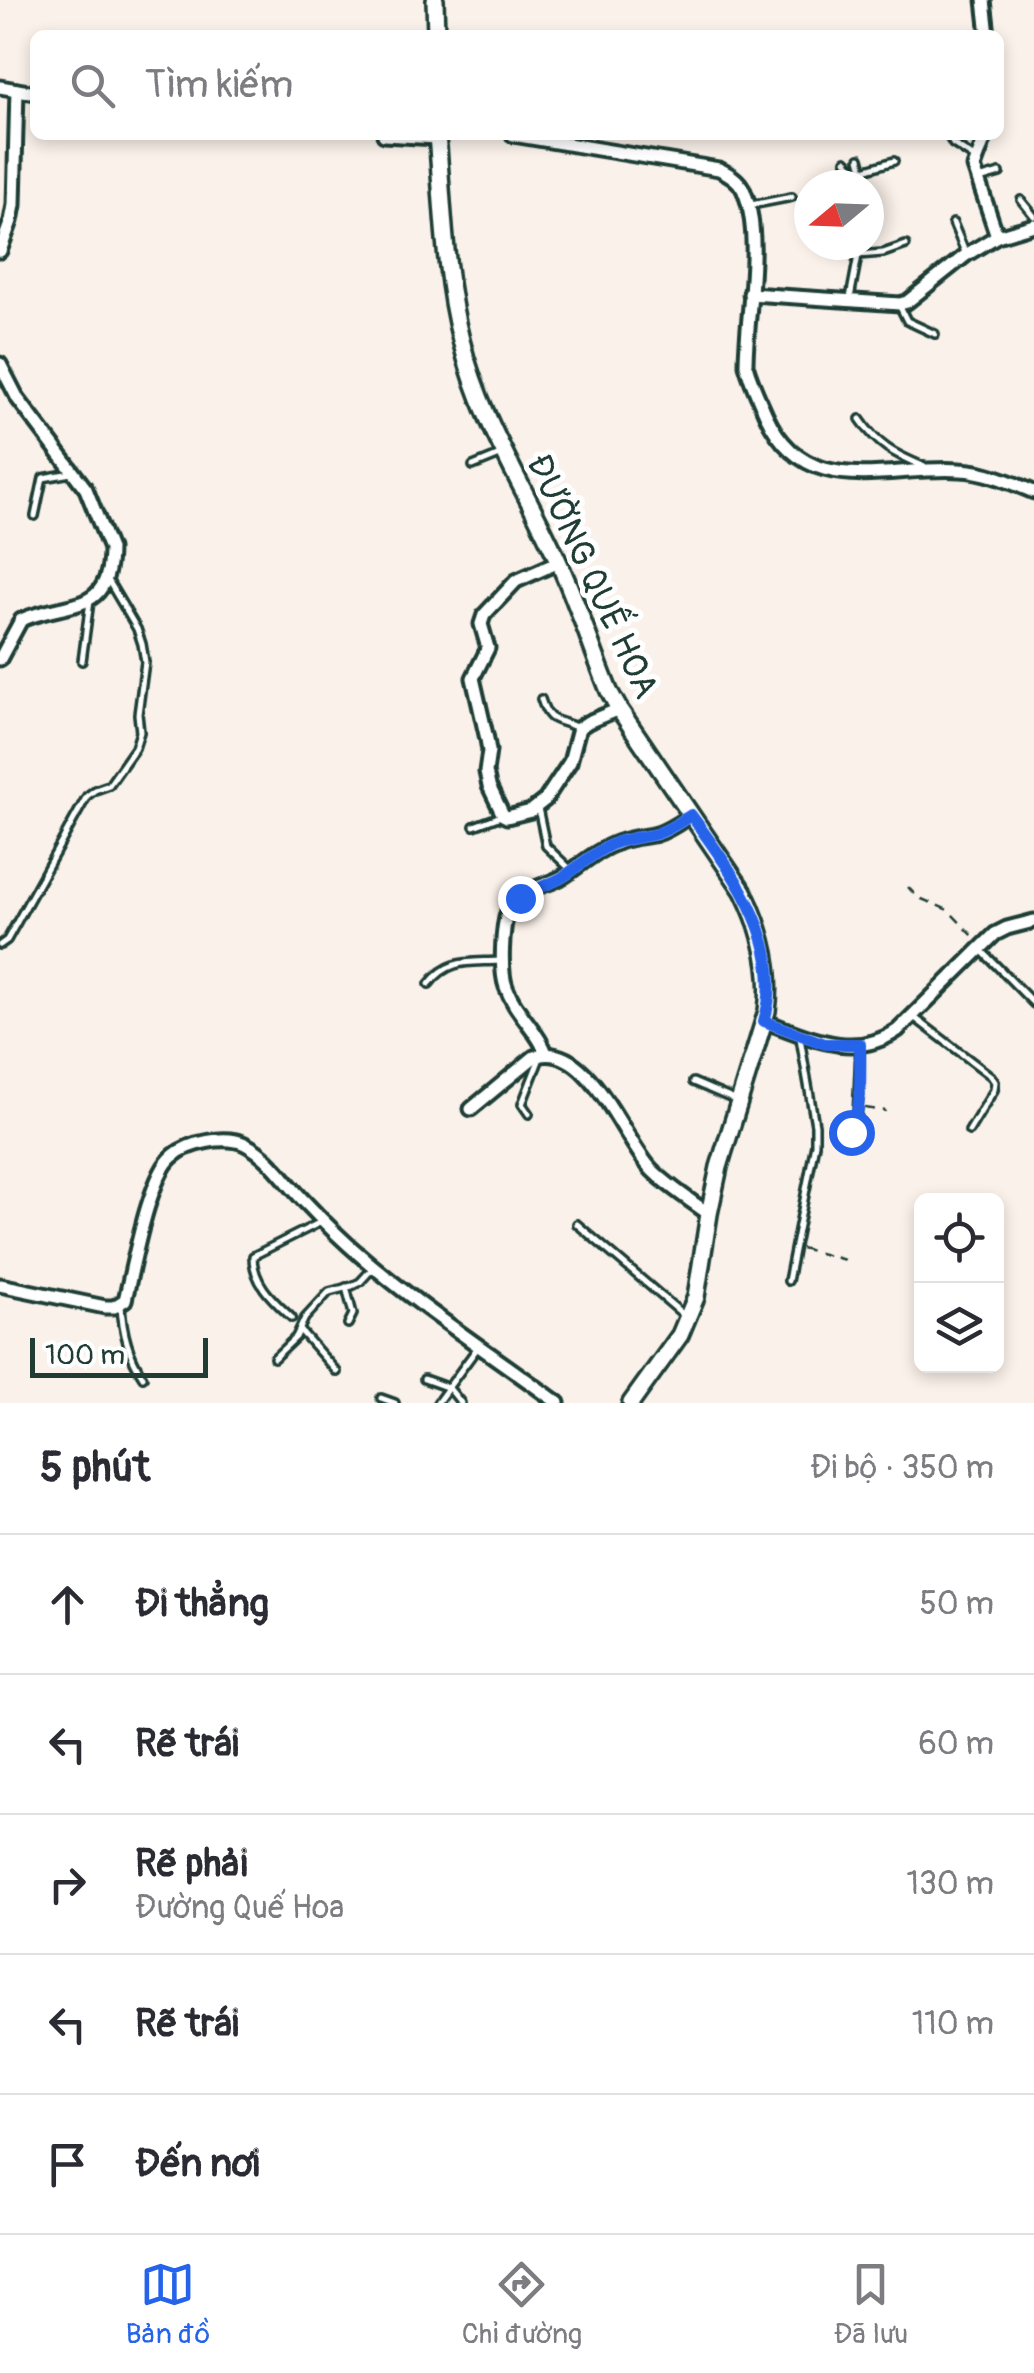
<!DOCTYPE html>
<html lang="vi">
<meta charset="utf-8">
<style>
body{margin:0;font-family:Pangolin,sans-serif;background:#f2f2f3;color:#2b2b33}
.controls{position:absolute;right:30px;bottom:30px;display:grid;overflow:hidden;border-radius:15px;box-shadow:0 5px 15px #0003}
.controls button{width:90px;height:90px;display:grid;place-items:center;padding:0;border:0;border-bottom:2px solid #e1e1e2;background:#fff;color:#2b2b33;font:50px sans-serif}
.compass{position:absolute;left:794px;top:170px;width:90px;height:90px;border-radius:50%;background:#fff;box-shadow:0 5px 15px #0003;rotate:251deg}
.scale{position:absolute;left:30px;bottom:25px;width:178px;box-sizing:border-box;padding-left:10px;border:5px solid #1f3d34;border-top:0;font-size:28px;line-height:35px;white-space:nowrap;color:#1f3d34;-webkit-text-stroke:8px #fff;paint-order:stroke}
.stop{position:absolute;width:30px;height:30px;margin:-22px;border:8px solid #2563eb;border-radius:50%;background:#fff}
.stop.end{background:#2563eb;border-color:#fff;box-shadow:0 2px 10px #0008}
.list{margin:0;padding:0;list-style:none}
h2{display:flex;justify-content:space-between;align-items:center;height:130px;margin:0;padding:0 40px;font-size:42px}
h2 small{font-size:32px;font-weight:400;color:#7c7c81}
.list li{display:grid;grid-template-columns:65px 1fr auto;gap:30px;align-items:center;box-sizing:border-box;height:140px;padding:0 40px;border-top:2px solid #e1e1e2}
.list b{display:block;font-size:38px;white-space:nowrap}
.list p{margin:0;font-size:32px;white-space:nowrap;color:#7c7c81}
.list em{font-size:32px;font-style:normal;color:#7c7c81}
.icon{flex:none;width:55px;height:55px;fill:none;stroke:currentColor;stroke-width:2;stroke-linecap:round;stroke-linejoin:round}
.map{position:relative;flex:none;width:1034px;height:1403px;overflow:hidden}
.search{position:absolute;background:#fff;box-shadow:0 5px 15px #0003;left:30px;right:30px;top:30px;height:110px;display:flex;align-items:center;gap:25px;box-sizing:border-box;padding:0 35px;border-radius:15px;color:#7c7c81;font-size:38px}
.sheet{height:830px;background:#fff}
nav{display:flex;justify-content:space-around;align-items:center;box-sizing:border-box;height:140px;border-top:2px solid #e1e1e2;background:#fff;font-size:28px;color:#7c7c81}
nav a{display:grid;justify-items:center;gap:5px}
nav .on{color:#2563eb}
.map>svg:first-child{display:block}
</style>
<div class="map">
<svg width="1034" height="1403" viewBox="0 0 1034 1403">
<rect width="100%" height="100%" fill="#faf1ea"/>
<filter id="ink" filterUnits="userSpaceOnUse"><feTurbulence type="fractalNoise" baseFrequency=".01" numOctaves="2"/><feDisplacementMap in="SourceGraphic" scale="20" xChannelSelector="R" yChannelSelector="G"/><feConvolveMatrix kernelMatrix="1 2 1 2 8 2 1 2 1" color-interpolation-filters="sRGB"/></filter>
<g filter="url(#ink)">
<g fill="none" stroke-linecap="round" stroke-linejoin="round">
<defs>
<g id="lane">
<polyline points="948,135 953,144 976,159"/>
<polyline points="860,158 866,182"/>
<polyline points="846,160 867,183"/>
<polyline points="864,170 894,161"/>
<polyline points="979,179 1000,173"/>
<polyline points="1021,200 1034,216"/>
<polyline points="751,205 792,197"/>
<polyline points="953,223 965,252"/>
<polyline points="858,255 883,253 906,245"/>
<polyline points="850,298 860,245"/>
<polyline points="900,307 907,321 935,334"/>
<path d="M860,419C878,446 894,454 923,466"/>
<polyline points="473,466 500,455"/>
<polyline points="35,516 43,478 71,473"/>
<polyline points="82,661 90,601"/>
<path d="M541,699C549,724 555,718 576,727"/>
<polyline points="538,808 546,846 569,868"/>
<polyline points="474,826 501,816"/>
<polyline points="0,945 7,940 87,796 95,790 109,785 135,748 140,732 138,714 145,662 142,644 137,629 108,580"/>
<polyline points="982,951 1034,1004"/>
<path d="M429,984C449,958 469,963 499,961"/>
<polyline points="915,1018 991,1076 995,1082 994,1090 969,1131"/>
<polyline points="693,1082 737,1101"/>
<polyline points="529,1114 522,1104 540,1058"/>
<polyline points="847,1143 857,1120 860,1047"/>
<polyline points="577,1224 686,1317"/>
<polyline points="788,1281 815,1144 815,1125 800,1038"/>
<polyline points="346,1287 353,1314 348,1324"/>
<path d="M121,1304C122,1330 129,1356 143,1377"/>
<path d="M292,1318C274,1301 253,1284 253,1256L321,1222"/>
<polyline points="300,1330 337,1372"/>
<polyline points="274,1358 296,1337 305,1318 329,1292 352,1286 360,1282 372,1269"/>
<polyline points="424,1379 449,1388 461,1403"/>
<polyline points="381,1398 395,1403"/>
<polyline points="437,1403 478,1347"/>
</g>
<g id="street">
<polyline points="984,0 988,35"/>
<polyline points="0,87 35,93"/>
<polyline points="384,135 437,138"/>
<path d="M513,135L719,169C729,174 738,179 743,189C764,235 746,314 746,365C751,383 759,399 766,415C806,502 886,465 960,470C986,471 1010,482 1034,492"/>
<polyline points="986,135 974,167 997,236"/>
<polyline points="0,251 11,221 14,205 17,90"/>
<polyline points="750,294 900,304 907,302 966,255 997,236 1034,225"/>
<path d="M0,364L18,399L86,489L110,549C110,616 68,600 21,620L0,659"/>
<polyline points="559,562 516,581 484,615 481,624 488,648 473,678 487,739 489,751 486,772 489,786 503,815 507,817 531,811 545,800 570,762 579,728 588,722 619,709"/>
<path d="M764,1021C808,1037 854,1061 898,1030L995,934L1007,928L1034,921"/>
<path d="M546,1053C537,1029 515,1013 506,987C500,971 502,927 508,911C512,902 524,894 531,890C543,884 556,882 567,874C584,862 599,849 619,842C632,837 645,837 657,834C670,830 680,822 691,815"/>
<path d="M471,1109L534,1057C588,1037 624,1142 652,1170C669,1187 690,1200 709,1214"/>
<path d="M0,1285L105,1307H114L125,1300C133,1268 149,1175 173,1156C189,1142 226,1135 245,1144C271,1157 286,1183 306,1203C323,1221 342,1240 361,1256C422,1309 492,1354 558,1403"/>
</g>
<g id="secondary">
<polyline points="435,0 436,35"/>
<path d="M437,135C443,203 444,274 461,340C481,422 525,487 559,563C578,605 592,649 609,691L619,709L743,891C762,929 773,968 767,1011L719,1167L709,1214L696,1297L680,1335L631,1403"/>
</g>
</defs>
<use href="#lane" stroke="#1f3d34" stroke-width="12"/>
<use href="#street" stroke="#1f3d34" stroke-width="19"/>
<use href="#secondary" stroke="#1f3d34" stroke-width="22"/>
<g stroke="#1f3d34" stroke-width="2.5" stroke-dasharray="10 8" stroke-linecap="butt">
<polyline points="908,887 917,897 948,910 975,938"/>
<polyline points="865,1108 886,1111"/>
<polyline points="801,1248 845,1260"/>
</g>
<use href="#lane" stroke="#fff" stroke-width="5"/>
<use href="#street" stroke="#fff" stroke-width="11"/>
<use href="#secondary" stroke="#fff" stroke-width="15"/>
</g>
</g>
<g fill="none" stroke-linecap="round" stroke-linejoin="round" filter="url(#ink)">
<path stroke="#2563eb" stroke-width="12" d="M520,898C534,888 550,885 563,877C582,865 596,850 617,842C630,838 643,837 656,834C669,830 680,822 691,815C733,873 788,945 764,1021L825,1044H860C860,1073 863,1105 851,1132"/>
</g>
<g text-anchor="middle" stroke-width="10" stroke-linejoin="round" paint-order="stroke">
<g font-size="35" fill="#1f3d34" stroke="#fff">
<text transform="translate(593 576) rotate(65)" y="12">ĐƯỜNG QUẾ HOA</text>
</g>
</g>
</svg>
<div class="controls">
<button><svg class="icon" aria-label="locate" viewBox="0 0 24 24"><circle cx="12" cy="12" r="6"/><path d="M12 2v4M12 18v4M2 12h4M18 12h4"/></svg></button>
<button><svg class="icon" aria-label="layers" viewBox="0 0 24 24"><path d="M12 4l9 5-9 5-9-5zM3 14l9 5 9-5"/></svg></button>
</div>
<svg class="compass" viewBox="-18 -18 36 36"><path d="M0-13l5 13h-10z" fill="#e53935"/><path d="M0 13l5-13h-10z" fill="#7c7c81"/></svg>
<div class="scale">100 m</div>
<div class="stop" style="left:851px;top:1132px"></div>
<div class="stop end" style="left:520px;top:898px"></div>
<div class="search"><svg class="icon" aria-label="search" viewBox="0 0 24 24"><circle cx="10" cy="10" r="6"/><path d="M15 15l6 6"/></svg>Tìm kiếm</div>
</div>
<section class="sheet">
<h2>5 phút<small>Đi bộ · 350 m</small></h2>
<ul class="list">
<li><svg class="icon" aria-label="ahead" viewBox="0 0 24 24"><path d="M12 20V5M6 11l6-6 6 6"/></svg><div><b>Đi thẳng</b></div><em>50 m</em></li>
<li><svg class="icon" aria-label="left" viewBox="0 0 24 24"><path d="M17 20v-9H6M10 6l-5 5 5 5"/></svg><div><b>Rẽ trái</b></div><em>60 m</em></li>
<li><svg class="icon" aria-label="right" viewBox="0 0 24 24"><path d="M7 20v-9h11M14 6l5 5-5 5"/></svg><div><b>Rẽ phải</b><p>Đường Quế Hoa</p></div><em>130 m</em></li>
<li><svg class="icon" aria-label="left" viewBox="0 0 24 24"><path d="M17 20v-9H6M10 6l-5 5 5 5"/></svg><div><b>Rẽ trái</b></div><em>110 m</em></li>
<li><svg class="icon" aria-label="arrive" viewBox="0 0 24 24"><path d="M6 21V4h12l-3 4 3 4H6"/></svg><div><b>Đến nơi</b></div></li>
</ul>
</section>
<nav>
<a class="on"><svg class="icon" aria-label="map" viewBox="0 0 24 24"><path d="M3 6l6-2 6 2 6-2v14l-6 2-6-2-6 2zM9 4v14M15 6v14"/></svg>Bản đồ</a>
<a><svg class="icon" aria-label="directions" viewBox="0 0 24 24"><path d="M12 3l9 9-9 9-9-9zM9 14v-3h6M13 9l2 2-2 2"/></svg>Chỉ đường</a>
<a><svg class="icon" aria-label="saved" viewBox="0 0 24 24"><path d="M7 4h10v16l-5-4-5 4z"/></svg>Đã lưu</a>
</nav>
